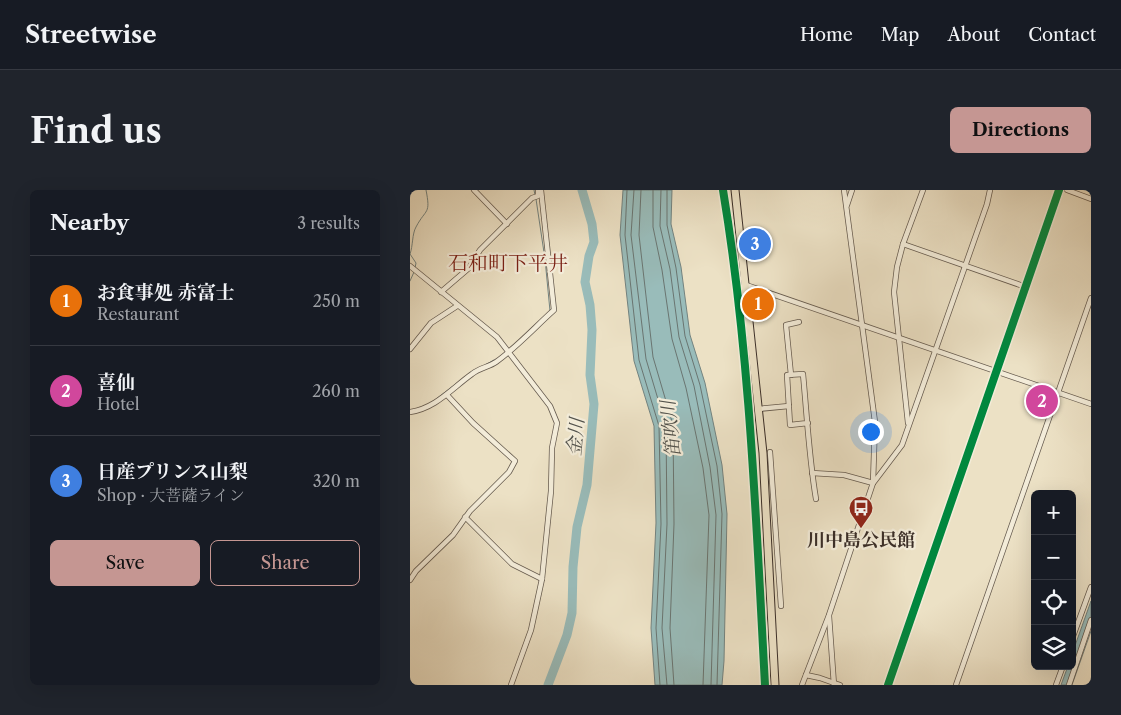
<!DOCTYPE html>
<meta charset="utf-8">
<style>
body{margin:0;font-family:"Libre Caslon Text","Noto Serif JP",serif;background:#20242c;color:#f1f3f6}
.controls{position:absolute;right:15px;bottom:15px;display:grid;overflow:hidden;border-radius:8px;box-shadow:0 5px 20px #0002}
.controls button{width:45px;height:45px;display:grid;place-items:center;padding:0;border:0;border-bottom:1px solid #363941;background:#171b24;color:#f1f3f6;font:25px sans-serif}
.you{position:absolute;left:460px;top:241px;width:18px;height:18px;margin:-12px;border:4px solid #fff;border-radius:50%;background:#1a73e8;box-shadow:0 0 0 8px #1a73e833}
.badge{display:grid;place-items:center;width:32px;height:32px;border-radius:50%;background:#c59692;color:#fff;font-size:16px;font-weight:700}
.pin{position:absolute;translate:-50% -50%;border:2px solid #fff;box-shadow:0 1px 5px #0006}
.list{margin:0;padding:0;list-style:none}
h2{display:flex;justify-content:space-between;align-items:center;height:65px;margin:0;padding:0 20px;font-size:21px}
h2 small{font-size:16px;font-weight:400;color:#9ea1a6}
.list li{display:grid;grid-template-columns:32px 1fr auto;gap:15px;align-items:center;box-sizing:border-box;height:90px;padding:0 20px;border-top:1px solid #363941}
.list b{display:block;font-size:19px;white-space:nowrap}
.list p{margin:0;font-size:16px;white-space:nowrap;color:#9ea1a6}
.list em{font-size:16px;font-style:normal;color:#9ea1a6}
.actions{display:flex;gap:10px;padding:15px 20px}
.actions a{flex:1;padding:11px 0;border:1px solid #c59692;border-radius:8px;text-align:center;font-size:18px;color:#c59692}
.actions .main{background:#c59692;color:#111}
.icon{flex:none;width:28px;height:28px;fill:none;stroke:currentColor;stroke-width:2;stroke-linecap:round;stroke-linejoin:round}
.map{position:relative;flex:none;width:681px;height:495px;overflow:hidden;border-radius:8px}
header{display:flex;align-items:center;gap:30px;box-sizing:border-box;height:70px;padding:0 25px;background:#171b24;border-bottom:1px solid #363941}
header strong{font-size:24px}
nav{display:flex;gap:28px;margin-inline-start:auto;font-size:18px}
.intro{display:flex;align-items:center;justify-content:space-between;box-sizing:border-box;height:120px;padding:0 30px}
h1{margin:0;font-size:35px}
.button{padding:12px 22px;border-radius:8px;background:#c59692;color:#111;font-size:18px;font-weight:700}
main{display:flex;gap:30px;padding:0 30px}
aside{flex:1;background:#171b24;border-radius:8px;box-shadow:0 5px 20px #0002}
.map>svg:first-child{display:block}
</style>
<header>
<strong>Streetwise</strong>
<nav><a>Home</a><a>Map</a><a>About</a><a>Contact</a></nav>
</header>
<div class="intro"><h1>Find us</h1><a class="button">Directions</a></div>
<main>
<aside>
<h2>Nearby<small>3 results</small></h2>
<ul class="list">
<li><span class="badge" style="background:#e8710a">1</span><div><b>お食事処 赤富士</b><p>Restaurant</p></div><em>250 m</em></li>
<li><span class="badge" style="background:#d1479c">2</span><div><b>喜仙</b><p>Hotel</p></div><em>260 m</em></li>
<li><span class="badge" style="background:#3f7fe0">3</span><div><b>日産プリンス山梨</b><p>Shop · 大菩薩ライン</p></div><em>320 m</em></li>
</ul>
<div class="actions"><a class="main">Save</a><a>Share</a></div>
</aside>
<div class="map">
<svg width="681" height="495" viewBox="0 0 681 495">
<rect width="100%" height="100%" fill="#ece1c5"/>
<filter id="stains"><feTurbulence type="fractalNoise" baseFrequency=".004" numOctaves="4"/><feColorMatrix values="0 0 0 0 .2 0 0 0 0 .09 0 0 0 0 .02 0 0 0 .5 -.17"/></filter>
<radialGradient id="worn" r=".72"><stop offset=".6" stop-color="#630" stop-opacity="0"/><stop offset="1" stop-color="#630" stop-opacity=".3"/></radialGradient>
<g fill="#99bcba" stroke="#738380">
<polygon points="213,0 262,0 261,34 271,77 280,145 295,193 312,275 317,324 314,471 312,495 245,495 241,438 246,333 244,236 224,171 210,45"/>
<polygon points="681,411 681,427 657,495 651,495 658,476 662,476 662,464"/>
</g>
<g fill="none" stroke-linecap="round" stroke-linejoin="round">
<g stroke="#6a7571" stroke-width="1">
<polyline points="217,0 215,45 229,170 249,236 251,334 246,438 250,495"/>
<polyline points="224,0 221,45 236,169 256,236 257,334 252,438 257,495"/>
<polyline points="231,0 229,45 243,167 263,235 264,334 260,438 264,495"/>
<polyline points="243,0 243,37 252,80 262,149 276,198 293,278 299,325 293,495"/>
<polyline points="251,0 250,36 260,79 269,147 284,196 300,277 306,325 301,495"/>
<polyline points="257,0 257,35 266,78 275,146 290,195 307,276 312,324 307,495"/>
</g>
<g stroke="#738380" stroke-width="1">
<polyline points="124,0 125,5"/>
<path d="M5,78L6,73L0,64C3,56 2,44 6,37C16,18 21,25 16,0"/>
<polyline points="0,91 4,82"/>
<polyline points="107,152 140,121 135,69 126,9"/>
<polyline points="75,175 84,170"/>
<polyline points="26,209 64,180"/>
<polyline points="662,495 681,441"/>
</g>
<polyline stroke="#99bcba" stroke-width="9" points="138,495 157,445 162,423 163,377 167,337 177,295 184,214 180,185 182,140 180,115 175,92 179,66 184,52 182,34 172,0"/>
<defs>
<g id="minor">
<polyline points="64,0 97,34"/>
<polyline points="657,0 681,9"/>
<polyline points="437,15 442,0"/>
<polyline points="493,54 616,97"/>
<polyline points="0,76 87,147 140,216 147,233 142,258 141,301 132,389 121,440 101,495"/>
<polyline points="336,95 681,214"/>
<polyline points="31,102 59,78 70,60 122,8 128,6 128,0"/>
<polyline points="0,159 21,133 47,116"/>
<polyline points="381,185 376,135 389,132"/>
<polyline points="348,219 379,216"/>
<path d="M0,222C26,218 41,199 62,184C69,178 79,177 86,172C107,157 125,137 144,120L131,0"/>
<path d="M398,233L380,235L377,185L393,184C397,226 399,268 406,309"/>
<polyline points="498,233 484,102 487,77 493,54 513,0"/>
<polyline points="360,262 371,416"/>
<polyline points="402,283 434,285 463,293"/>
<polyline points="464,292 492,255 577,14 580,0"/>
<polyline points="55,327 102,374 132,389"/>
<polyline points="0,390 6,381 43,345 60,321 99,282 105,271 63,233 37,205"/>
<polyline points="419,426 424,495"/>
<polyline points="662,449 681,397"/>
<polyline points="396,485 410,488 430,495"/>
<polyline points="392,495 419,425 463,293 465,232 434,0"/>
<polyline points="478,495 649,0"/>
<polyline points="546,495 681,108"/>
<polyline points="646,495 653,476"/>
<polyline points="659,495 681,430"/>
</g>
<polyline id="trunk" points="325,0 353,263 365,495"/>
</defs>
<use href="#minor" stroke="#665b4f" stroke-width="6"/>
<use href="#trunk" stroke="#3a2e28" stroke-width="9"/>
<use href="#minor" stroke="#f3ecd9" stroke-width="4.5"/>
<use href="#trunk" stroke="#ece1c5" stroke-width="7"/>
<defs>
<g id="cycleway">
<path d="M313,0C340,163 346,330 355,495"/>
<polyline points="478,495 649,0"/>
</g>
</defs>
<use href="#cycleway" stroke="#f3ecd9" stroke-width="11"/>
<use href="#cycleway" stroke="#00873e" stroke-width="8"/>
</g>
<defs>
<symbol id="bus-pin" viewBox="-11 -11 22 30"><path d="M0 17L-7.5 6A9.5 9.5 0 1 1 7.5 6Z" fill="#8f2418" stroke="#f3ecd9"/><path d="M-5-6H5V4H4V6H2V4H-2V6H-4V4H-5ZM-3.5-4V0h7V-4ZM-3.5 1.2v1.5H-2V1.2ZM2 1.2v1.5H3.5V1.2Z" fill="#fff"/></symbol>
</defs>
<g fill-rule="evenodd">
<use href="#bus-pin" x="437" y="304" width="28" height="38"/>
</g>
<g text-anchor="middle" stroke-width="4.5" stroke-linejoin="round" paint-order="stroke">
<g font-size="18" font-weight="bold" fill="#3a2e28" stroke="#f3ecd9">
<text x="451" y="356">川中島公民館</text>
</g>
<g font-size="19" font-style="italic" fill="#52524c" stroke="#f3ecd9">
<text transform="translate(260 239) rotate(-96)" y="7">笛吹川</text>
<text transform="translate(165 247) rotate(-85)" y="7">金川</text>
</g>
<g font-size="20" fill="#7a1f14" stroke="#f3ecd9">
<text x="98" y="80">石和町下平井</text>
</g>
</g>
<rect width="100%" height="100%" filter="url(#stains)"/>
<rect width="100%" height="100%" fill="url(#worn)"/>
</svg>
<div class="controls">
<button>+</button>
<button>−</button>
<button><svg class="icon" aria-label="locate" viewBox="0 0 24 24"><circle cx="12" cy="12" r="6"/><path d="M12 2v4M12 18v4M2 12h4M18 12h4"/></svg></button>
<button><svg class="icon" aria-label="layers" viewBox="0 0 24 24"><path d="M12 4l9 5-9 5-9-5zM3 14l9 5 9-5"/></svg></button>
</div>
<div class="you"></div>
<div class="pin badge" style="left:348px;top:114px;background:#e8710a">1</div>
<div class="pin badge" style="left:632px;top:211px;background:#d1479c">2</div>
<div class="pin badge" style="left:345px;top:54px;background:#3f7fe0">3</div>
</div>
</main>
